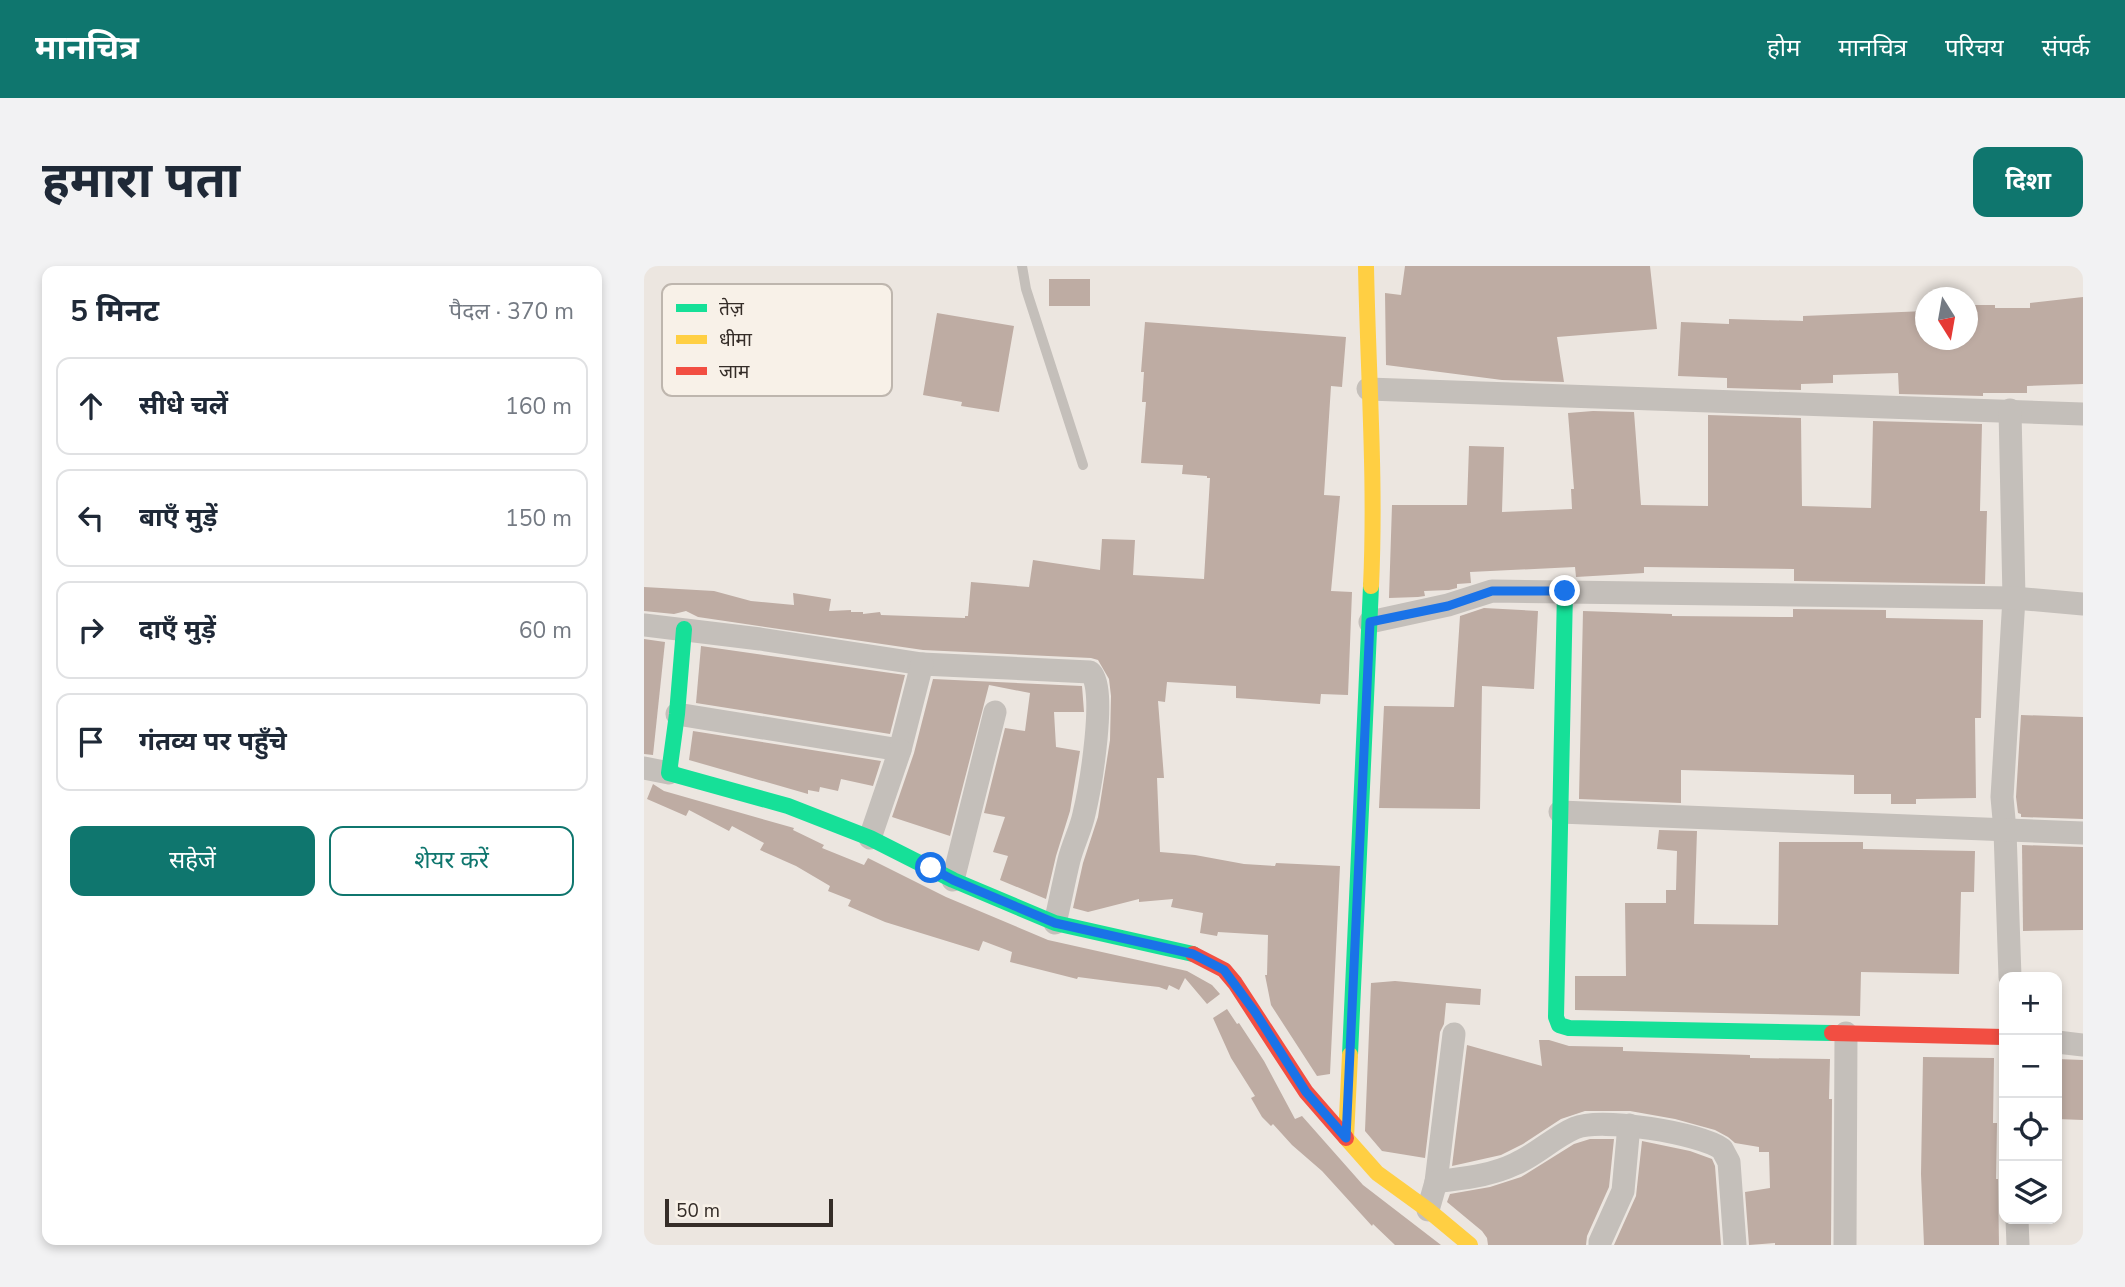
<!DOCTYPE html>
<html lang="hi">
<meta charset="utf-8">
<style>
body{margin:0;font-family:"Nunito Sans","Noto Sans Devanagari",sans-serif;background:#f2f2f3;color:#1f2937}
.controls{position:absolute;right:21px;bottom:21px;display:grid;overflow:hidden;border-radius:14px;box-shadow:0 4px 10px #0003}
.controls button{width:63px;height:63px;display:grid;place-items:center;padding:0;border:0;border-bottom:2px solid #e0e1e3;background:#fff;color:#1f2937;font:35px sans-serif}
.compass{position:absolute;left:1271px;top:21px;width:63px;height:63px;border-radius:50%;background:#fff;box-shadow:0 4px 10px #0003;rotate:169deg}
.scale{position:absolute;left:21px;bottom:18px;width:168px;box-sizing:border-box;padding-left:7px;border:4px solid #352d28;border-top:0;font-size:19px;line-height:24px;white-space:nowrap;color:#352d28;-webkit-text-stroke:5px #f8f1e8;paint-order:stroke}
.stop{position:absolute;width:21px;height:21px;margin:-16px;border:5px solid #1a73e8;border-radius:50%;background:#fff}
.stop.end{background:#1a73e8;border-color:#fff;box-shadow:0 2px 7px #0008}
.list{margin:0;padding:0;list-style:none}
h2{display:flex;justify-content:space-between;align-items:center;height:91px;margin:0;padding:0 28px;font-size:30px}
h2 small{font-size:23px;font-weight:400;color:#747a83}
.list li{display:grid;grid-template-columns:46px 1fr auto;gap:21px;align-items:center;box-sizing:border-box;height:98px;margin:0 14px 14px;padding:0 14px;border:2px solid #e0e1e3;border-radius:14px}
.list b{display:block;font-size:26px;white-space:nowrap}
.list em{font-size:23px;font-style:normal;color:#747a83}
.actions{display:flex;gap:14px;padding:21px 28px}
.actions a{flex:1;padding:16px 0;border:2px solid #0f766e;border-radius:14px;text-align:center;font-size:24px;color:#0f766e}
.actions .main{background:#0f766e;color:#fff}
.icon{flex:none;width:38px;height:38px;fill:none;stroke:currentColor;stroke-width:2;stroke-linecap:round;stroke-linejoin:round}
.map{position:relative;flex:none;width:1439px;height:979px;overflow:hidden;border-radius:14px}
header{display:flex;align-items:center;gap:42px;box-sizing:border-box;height:98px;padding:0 35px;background:#0f766e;color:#fff}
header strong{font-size:33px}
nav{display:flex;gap:38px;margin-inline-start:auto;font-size:24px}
.intro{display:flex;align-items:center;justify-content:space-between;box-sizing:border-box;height:168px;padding:0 42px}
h1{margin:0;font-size:49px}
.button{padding:18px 32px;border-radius:14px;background:#0f766e;color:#fff;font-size:24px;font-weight:700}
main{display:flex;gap:42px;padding:0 42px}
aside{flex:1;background:#fff;border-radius:14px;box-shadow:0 4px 10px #0003}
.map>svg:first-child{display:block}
</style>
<header>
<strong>मानचित्र</strong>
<nav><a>होम</a><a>मानचित्र</a><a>परिचय</a><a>संपर्क</a></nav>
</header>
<div class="intro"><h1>हमारा पता</h1><a class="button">दिशा</a></div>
<main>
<aside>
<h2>5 मिनट<small>पैदल · 370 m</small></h2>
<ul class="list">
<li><svg class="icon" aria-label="ahead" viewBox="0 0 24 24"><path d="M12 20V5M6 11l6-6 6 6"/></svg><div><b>सीधे चलें</b></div><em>160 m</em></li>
<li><svg class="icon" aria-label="left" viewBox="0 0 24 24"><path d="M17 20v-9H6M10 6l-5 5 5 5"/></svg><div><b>बाएँ मुड़ें</b></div><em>150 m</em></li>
<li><svg class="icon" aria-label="right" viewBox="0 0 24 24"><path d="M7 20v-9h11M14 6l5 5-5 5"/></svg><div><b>दाएँ मुड़ें</b></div><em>60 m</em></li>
<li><svg class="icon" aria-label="arrive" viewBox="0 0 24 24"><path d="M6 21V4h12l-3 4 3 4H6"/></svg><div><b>गंतव्य पर पहुँचे</b></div></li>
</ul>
<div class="actions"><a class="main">सहेजें</a><a>शेयर करें</a></div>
</aside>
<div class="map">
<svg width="1439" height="979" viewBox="0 0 1439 979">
<rect width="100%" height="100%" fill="#ece6e0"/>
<g fill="#beaca3">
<polygon points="761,0 1006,0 1013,63 913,71 920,116 858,114 742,99 741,27 757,29"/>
<rect x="405" y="13" width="41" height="27"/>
<polygon points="1439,31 1439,118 1383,120 1383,127 1339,127 1339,130 1255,128 1254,107 1189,109 1189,117 1157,118 1157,124 1083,122 1083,112 1034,110 1037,56 1085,58 1085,53 1159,55 1159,50 1282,45 1282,74 1324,74 1324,43 1330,42 1330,39 1351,39 1351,42 1386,42 1386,37"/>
<polygon points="293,47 370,60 355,146 317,140 318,136 279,129"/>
<polygon points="501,56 702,71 698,121 687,120 680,229 696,230 687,325 708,326 704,429 677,428 676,438 592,432 592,420 523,416 521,436 514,435 520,512 513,512 516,586 551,589 600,598 631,600 632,597 696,600 686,808 673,810 627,739 621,709 623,709 624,669 574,666 573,670 556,667 559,647 527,641 529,633 495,636 495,633 444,646 429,642 439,597 454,551 466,474 467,430 465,413 454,394 447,392 279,384 54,351 42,345 30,348 0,345 0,321 70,325 107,335 150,339 149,327 187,333 185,345 207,344 207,346 219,346 219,348 236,346 237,349 321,352 321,350 324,350 327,316 385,321 389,294 456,304 458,273 491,274 489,309 560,313 566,212 563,212 563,210 538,208 539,199 497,197 502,136 498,136 500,106 497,106"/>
<polygon points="949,145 990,146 997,239 1064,240 1064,149 1157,152 1158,240 1227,242 1229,155 1338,158 1336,245 1343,245 1341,318 1150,315 1150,303 1000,301 1000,307 932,311 931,301 826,306 827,317 813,318 813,322 805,324 780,325 781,330 774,331 745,332 748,239 823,239 825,180 860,181 858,246 928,243 927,223 930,223 924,147"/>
<polygon points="840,342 894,345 890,423 838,420 836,543 735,542 740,440 810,441 816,350"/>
<polygon points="1149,343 1242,344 1242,352 1339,354 1337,452 1331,452 1332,532 1272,533 1272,538 1247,538 1247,528 1210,528 1210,509 1037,504 1037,537 935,533 939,345 1028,348 1028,350 1149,351"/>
<polygon points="0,373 21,376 9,489 0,488"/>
<polygon points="57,380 261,409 246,468 52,437"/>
<polygon points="289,413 438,420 440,446 410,446 412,481 436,485 426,545 412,590 402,633 356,614 364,590 349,586 361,551 340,547 361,462 381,465 386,427 345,419 306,570 248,551 270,487"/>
<polygon points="1377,449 1439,451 1439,553 1377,551 1377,548 1374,547 1372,531"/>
<polygon points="49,465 237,495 229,520 197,513 194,525 176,521 175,526 164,524 164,528 45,494"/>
<polygon points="9,518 20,525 150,562 149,564 180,579 178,582 220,599 224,592 302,631 404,674 543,705 568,719 576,728 563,738 541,712 535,724 525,719 523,724 515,721 480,717 434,711 433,713 366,696 368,686 339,675 335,685 241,656 204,640 207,634 184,625 186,620 152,600 116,584 120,577 88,560 85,565 45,544 42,550 3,533"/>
<polygon points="1015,564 1053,565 1050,658 1134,659 1135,576 1219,576 1219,583 1331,585 1330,626 1317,626 1315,708 1217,706 1216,750 931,744 931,710 982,710 981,637 1022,637 1022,624 1032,624 1033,585 1013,583"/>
<polygon points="1378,579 1439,581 1439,664 1379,665"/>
<polygon points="751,715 837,723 836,739 802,737 800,758 796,766 781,892 738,885 721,865 727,717"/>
<polygon points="583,743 593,758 595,757 620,795 651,853 658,850 719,919 797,979 751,979 729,958 728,960 678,905 648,879 629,858 627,860 618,851 607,832 611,830 587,792 569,752"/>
<polygon points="895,774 905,774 925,780 979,781 979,785 1106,789 1106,792 1186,793 1185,833 1188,833 1187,979 1131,979 1131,977 1105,979 1101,926 1126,922 1125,886 1115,886 1115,881 1091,877 1084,871 1071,864 1031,853 986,845 941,845 917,853 879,878 857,889 808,900 823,779 898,800"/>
<polygon points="1279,791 1350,792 1349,857 1353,857 1352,913 1354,913 1355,979 1280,979 1277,908"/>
<polygon points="1413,793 1439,794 1439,854 1413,853"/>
<polygon points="946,873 970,873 965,921 943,970 942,979 844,979 843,972 838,965 803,936 806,928 846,921 877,911 930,878"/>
<polygon points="998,875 1046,885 1068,893 1071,900 1077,979 970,979 992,930"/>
</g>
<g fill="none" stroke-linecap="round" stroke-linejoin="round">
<polyline stroke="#c4bfba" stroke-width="10" points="378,0 382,23 439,199"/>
<g stroke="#c4bfba" stroke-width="23">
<polyline points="724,123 1439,148"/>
<polyline points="1366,144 1370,332 1358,531 1361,565 1366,711"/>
<polyline points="726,356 804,339 848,325 1370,332 1439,338"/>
<path d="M0,359L116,373L278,398L446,406C464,420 446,523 440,548C437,563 429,578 425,594C420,615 416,636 411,657"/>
<polyline points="33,448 256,484 278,398"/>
<polyline points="0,502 25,507"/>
<polyline points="916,546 1439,567"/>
<polyline points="226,572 256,484"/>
<polyline points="309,614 351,446"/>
<polyline points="1413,776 1439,779"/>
<polyline points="792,916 810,768"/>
<path d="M784,944L792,916C819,912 846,910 871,898C892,889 910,871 931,862C957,851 1056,867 1078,883L1085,896L1091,979"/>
<polyline points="1373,953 1374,979"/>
<polyline points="956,979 956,976 979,925 985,859"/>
<polyline points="1201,979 1202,767"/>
</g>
<g stroke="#16e098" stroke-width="16">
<polyline points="921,325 912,751 915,759 925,762 1188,767"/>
<polyline points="40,363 33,448 25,507 144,540 226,572 309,614 411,657 549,688"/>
<polyline points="706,789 727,320"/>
</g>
<g stroke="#ffcf43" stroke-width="16">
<path d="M722,0C724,107 732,214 727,320"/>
<polyline points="706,789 702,872 733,907 784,944 826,979"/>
</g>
<g stroke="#f24e42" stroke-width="16">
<polyline points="549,688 580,704 591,717 662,826 702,872"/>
<polyline points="1188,767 1360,771"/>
</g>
</g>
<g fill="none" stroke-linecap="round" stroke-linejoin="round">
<polyline stroke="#1a73e8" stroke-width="9" points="287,602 309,614 411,657 549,688 580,704 611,746 662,826 702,872 726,356 804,340 848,325 921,325"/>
</g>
<rect x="18" y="18" width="230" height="112" rx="10" fill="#f8f1e8" stroke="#beb6ae" stroke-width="2"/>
<rect x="32" y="38" width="31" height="8" fill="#16e098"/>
<rect x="32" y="69" width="31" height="9" fill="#ffcf43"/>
<rect x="32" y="101" width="31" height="8" fill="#f24e42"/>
<g font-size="19" fill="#352d28">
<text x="75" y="49">तेज़</text>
<text x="75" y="80">धीमा</text>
<text x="75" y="112">जाम</text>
</g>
</svg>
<div class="controls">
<button>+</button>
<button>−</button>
<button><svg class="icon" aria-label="locate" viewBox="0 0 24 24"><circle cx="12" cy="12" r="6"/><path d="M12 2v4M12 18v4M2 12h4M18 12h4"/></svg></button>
<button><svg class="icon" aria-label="layers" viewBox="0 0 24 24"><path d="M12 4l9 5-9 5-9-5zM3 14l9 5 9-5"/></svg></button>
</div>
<svg class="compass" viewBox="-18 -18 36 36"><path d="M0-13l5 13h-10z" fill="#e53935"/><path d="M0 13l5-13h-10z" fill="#747a83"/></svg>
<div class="scale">50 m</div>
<div class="stop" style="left:287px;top:602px"></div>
<div class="stop end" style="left:921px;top:325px"></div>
</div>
</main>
